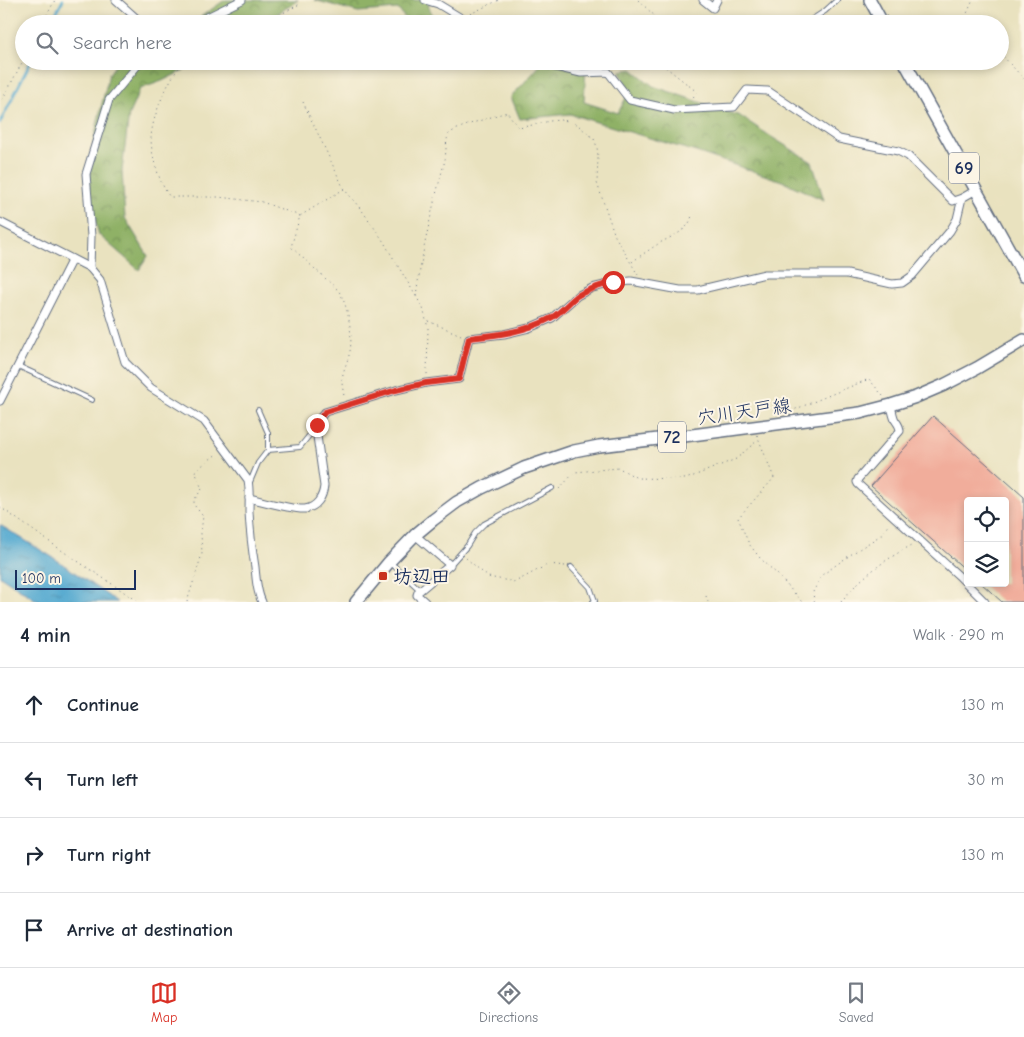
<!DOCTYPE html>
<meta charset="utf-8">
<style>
body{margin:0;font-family:"Comic Neue","Klee One",sans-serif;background:#f6f6f7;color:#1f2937}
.controls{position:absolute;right:15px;bottom:15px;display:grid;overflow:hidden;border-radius:5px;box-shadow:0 2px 8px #0003}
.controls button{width:45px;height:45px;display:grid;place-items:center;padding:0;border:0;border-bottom:1px solid #e0e1e3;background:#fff;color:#1f2937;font:25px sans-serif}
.scale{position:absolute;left:15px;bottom:12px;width:121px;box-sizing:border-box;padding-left:5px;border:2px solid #1b2f5e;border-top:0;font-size:14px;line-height:18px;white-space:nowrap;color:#1b2f5e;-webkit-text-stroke:4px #fcf5e5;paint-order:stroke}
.stop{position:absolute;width:15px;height:15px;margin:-11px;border:4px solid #d93025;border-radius:50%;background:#fff}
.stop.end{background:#d93025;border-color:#fff;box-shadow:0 1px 5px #0008}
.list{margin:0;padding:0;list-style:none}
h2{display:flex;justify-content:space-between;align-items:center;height:65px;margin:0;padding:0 20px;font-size:21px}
h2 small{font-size:16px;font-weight:400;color:#747a83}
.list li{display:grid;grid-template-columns:32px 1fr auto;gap:15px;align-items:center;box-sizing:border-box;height:75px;padding:0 20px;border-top:1px solid #e0e1e3}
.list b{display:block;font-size:19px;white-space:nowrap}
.list em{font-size:16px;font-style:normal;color:#747a83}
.icon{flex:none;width:28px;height:28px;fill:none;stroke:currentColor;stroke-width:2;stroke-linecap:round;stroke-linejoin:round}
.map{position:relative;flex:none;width:1024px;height:602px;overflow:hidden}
.search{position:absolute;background:#fff;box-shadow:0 2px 8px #0003;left:15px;right:15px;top:15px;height:55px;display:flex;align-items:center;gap:12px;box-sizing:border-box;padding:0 18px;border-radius:28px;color:#747a83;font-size:19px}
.sheet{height:365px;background:#fff}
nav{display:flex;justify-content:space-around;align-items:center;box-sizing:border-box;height:70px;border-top:1px solid #e0e1e3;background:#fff;font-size:14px;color:#747a83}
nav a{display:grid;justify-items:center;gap:2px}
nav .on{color:#d93025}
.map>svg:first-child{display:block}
</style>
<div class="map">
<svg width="1024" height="602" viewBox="0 0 1024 602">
<defs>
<pattern id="forest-crowns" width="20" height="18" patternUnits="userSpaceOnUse" patternTransform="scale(1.25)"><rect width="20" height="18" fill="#8fb166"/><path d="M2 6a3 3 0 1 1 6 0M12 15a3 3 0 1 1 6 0" fill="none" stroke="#749057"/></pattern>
<pattern id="water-ripples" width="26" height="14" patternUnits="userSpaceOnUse" patternTransform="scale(1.25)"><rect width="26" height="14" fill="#53a9d0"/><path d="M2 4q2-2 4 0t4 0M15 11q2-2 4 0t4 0" fill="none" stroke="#448aac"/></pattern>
</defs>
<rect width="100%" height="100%" fill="#fcf5e5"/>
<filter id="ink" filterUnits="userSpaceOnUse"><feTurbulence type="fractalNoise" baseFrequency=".02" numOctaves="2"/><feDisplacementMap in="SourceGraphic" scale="10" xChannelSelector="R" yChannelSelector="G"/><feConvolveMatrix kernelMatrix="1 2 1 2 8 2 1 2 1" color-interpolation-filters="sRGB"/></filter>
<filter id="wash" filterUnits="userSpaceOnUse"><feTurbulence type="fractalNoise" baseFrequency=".0096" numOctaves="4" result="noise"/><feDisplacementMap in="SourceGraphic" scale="20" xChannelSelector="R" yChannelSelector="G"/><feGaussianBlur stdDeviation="1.12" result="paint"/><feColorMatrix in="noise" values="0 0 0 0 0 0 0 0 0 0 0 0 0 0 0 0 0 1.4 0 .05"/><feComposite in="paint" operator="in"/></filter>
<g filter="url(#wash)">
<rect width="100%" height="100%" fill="#e9e2bf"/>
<g fill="url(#forest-crowns)" stroke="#557062">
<polygon points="225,0 298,0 262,24 189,24 193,22"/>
<polygon points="314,0 428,0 429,8 438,24 409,24 398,9 358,12"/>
<polygon points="118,61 202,61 162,81 140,89 129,114 122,171 125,218 148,256 139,270 99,235 88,195 95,133 109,74"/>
<polygon points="544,61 586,67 584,102 618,113 629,92 620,71 632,69 653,86 740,116 770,136 812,162 824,200 782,181 696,152 570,114 520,119 511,97"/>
</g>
<polygon fill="url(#water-ripples)" stroke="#376c97" points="0,525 57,560 117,602 39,602 0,576"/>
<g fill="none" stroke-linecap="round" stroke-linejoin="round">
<g stroke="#53a9d0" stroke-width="2.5">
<polyline points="50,24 63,0"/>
<polyline points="0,123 31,61"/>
</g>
</g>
<g id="blocks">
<polygon fill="#f1ad9b" points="933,416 1024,497 1024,602 1002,602 981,583 1005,583 1005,501 968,501 968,572 871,486"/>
</g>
</g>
<g filter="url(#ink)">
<use href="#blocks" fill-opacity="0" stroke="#636e80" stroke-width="1"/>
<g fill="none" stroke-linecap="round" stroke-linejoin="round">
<defs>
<g id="service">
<polyline points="805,24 825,11 837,0"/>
<polyline points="18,366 92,400"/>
<polyline points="268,450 300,447 316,427"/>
<polyline points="250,482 258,463 268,450 268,433 258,410"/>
<polyline points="391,563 420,590"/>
<polyline points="450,565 467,546 475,533 484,524 552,488"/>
<polyline points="571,567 590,587 595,601 593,602"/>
</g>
<g id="minor">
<polyline points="116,0 143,24"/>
<polyline points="425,0 438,4 471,24"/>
<polyline points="703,0 713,8 717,0"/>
<polyline points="193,24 242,0"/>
<polyline points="530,61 581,73 608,72 630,100 674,110 734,107 747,90 768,91 804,115 839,139 898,151 908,156 953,201 962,198"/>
<path d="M0,222L90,268L100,280L125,362L151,388L204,421L248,480C250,491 249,501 249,512C250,530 252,549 255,567C256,579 257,592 262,602"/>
<polyline points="90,268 91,236 86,174 109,100 141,61"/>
<polyline points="0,401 72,259"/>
<path d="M891,405C892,410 893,416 895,420C898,424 900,426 900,431L858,479L857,482L858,484L960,577L985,602"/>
<path d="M249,498C262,501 293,510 305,509C317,507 323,497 324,486L316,429L320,418L325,412L396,390L426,383L459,379L469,338L504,334L529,328L552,318L577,296L592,288L613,283L631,281L680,290H698L765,274H847L892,284L902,283L912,276L950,231L957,219L962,198L976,190"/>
<polyline points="415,535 450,565 418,592 417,595 425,602"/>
</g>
<g id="primary">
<polyline points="870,0 883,24"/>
<polyline points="904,61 1024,276"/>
<polyline points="356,602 389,562 415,535 433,520 457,502 482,488 524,468 574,451 599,446 692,435 860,413 891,405 916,397 944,385 977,368 1024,340"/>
</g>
</defs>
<use href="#service" stroke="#636e80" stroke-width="6"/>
<use href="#minor" stroke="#636e80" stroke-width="9"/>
<use href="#primary" stroke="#636e80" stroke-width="14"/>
<g stroke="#636e80" stroke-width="1" stroke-dasharray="1 4" stroke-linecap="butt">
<polyline points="638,0 660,21 662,24"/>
<polyline points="470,14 499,0"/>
<polyline points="965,19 970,24"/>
<polyline points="42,24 55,0"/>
<polyline points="262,24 300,4"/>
<polyline points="958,24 965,18 973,0"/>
<polyline points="1000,53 1024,79"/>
<path d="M185,61C169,76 152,116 151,138C151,155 159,183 170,197H218L262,202L300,216"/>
<polyline points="658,61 697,92 691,100"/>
<polyline points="303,102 344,189 364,213 382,239 423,308 428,328 427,375"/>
<polyline points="0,104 24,59"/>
<path d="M344,189L300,216L291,247L338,290C348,304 353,334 350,351C348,362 342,371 342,382C342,387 344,393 344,398"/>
<path d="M632,262C640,256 649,250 658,244C671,236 689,232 692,215"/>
<path d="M416,296C422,250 433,205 445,160C446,153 446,137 449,134C456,127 495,116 507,112L519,128L550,121L560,120L569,121L578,125L594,139L597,147L598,157L597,183L615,236L638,275"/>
<polyline points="428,321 461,335"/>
<polyline points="791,411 869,379 883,396"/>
<polyline points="757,435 774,478 738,518 749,544 760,558 777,574 802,602"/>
<polyline points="559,489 575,472 619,468 637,478 686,479 736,459 758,440"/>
<polyline points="0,507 64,552 139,602"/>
<polyline points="466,558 488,577 515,582 549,564 565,566"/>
<polyline points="706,596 708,602"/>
<polyline points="187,602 202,554 201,533 203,516 194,505 194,500 202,489 195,471 218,453"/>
<polyline points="814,602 813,592 822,575 853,553 881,535 889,524"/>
<path d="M841,602C860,577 886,559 912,545"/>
</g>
<use href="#service" stroke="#fff" stroke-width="4"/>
<use href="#minor" stroke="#fff" stroke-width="7"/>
<use href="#primary" stroke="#fff" stroke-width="11"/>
</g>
</g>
<g fill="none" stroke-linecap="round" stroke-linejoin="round" filter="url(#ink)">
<path stroke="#d93025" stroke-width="6" d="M317,425L320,418L325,412L396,390L426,383L459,379L469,338C497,335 526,332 551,318C560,313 568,303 577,296C588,289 600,286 613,282"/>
</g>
<rect fill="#c8321e" stroke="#fcf5e5" stroke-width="2" x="378" y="571" width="10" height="10" rx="2.5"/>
<g text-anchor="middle" stroke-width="4" stroke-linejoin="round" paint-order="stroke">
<g fill="#fcf5e5" stroke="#5e6a86" stroke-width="1">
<rect x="949" y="152.5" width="30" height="31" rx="4"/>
<rect x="658" y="421.5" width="28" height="31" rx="4"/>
</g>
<g font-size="18" font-weight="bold" fill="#1b2f5e">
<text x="964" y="174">69</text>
<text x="672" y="443">72</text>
</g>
<g font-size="19" fill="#1b2f5e" stroke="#fcf5e5">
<text transform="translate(744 411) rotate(-8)" y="7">穴川天戸線</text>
</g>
<g font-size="19" font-weight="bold" fill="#1b2f5e" stroke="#fcf5e5" text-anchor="start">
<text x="393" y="583">坊辺田</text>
</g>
</g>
</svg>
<div class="controls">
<button><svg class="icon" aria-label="locate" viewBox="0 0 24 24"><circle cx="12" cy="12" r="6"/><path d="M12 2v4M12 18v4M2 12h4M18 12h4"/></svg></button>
<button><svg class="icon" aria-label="layers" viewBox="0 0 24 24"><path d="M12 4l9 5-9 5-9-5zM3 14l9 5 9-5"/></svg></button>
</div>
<div class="scale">100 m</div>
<div class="stop" style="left:613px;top:282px"></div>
<div class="stop end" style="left:317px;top:425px"></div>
<div class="search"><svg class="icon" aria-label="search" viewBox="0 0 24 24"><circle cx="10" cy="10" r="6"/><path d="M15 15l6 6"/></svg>Search here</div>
</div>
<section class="sheet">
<h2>4 min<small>Walk · 290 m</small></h2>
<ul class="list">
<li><svg class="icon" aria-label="ahead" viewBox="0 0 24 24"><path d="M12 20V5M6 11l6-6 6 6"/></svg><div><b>Continue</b></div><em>130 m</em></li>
<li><svg class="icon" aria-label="left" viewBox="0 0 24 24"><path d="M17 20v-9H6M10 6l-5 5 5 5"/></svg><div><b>Turn left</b></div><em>30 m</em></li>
<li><svg class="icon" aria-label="right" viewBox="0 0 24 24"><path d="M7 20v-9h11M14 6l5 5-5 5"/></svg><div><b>Turn right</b></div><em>130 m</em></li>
<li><svg class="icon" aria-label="arrive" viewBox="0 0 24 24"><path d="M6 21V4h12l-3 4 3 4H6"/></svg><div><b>Arrive at destination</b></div></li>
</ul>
</section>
<nav>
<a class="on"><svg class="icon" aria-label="map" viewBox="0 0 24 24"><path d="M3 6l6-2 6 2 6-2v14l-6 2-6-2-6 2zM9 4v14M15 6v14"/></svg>Map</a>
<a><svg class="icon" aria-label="directions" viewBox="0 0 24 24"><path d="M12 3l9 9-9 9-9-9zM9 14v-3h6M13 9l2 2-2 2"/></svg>Directions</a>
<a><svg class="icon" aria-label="saved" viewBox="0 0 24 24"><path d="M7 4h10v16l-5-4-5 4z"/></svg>Saved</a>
</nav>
